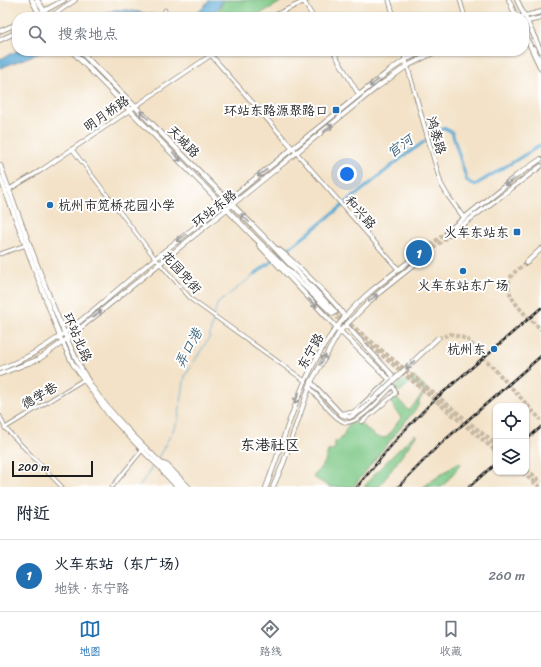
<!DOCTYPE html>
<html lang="zh">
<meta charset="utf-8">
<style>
body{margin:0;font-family:Sriracha,"LXGW WenKai TC",sans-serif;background:#f2f2f3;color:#1f2937}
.controls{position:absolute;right:12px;bottom:12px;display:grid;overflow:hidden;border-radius:8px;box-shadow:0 1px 3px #0004}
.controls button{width:36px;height:36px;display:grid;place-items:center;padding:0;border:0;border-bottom:1px solid #e0e1e3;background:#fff;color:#1f2937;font:20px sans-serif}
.scale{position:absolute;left:12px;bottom:10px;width:81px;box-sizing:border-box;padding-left:4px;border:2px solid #1c1c1c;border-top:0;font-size:11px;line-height:14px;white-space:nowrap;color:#1c1c1c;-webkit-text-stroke:3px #fff;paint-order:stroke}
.you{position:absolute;left:347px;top:174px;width:14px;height:14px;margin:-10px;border:3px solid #fff;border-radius:50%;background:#1a73e8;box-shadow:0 0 0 6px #1a73e833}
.badge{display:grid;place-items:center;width:26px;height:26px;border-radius:50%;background:#1f6fb2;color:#fff;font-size:13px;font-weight:700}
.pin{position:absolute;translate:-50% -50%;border:2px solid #fff;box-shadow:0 1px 4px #0006}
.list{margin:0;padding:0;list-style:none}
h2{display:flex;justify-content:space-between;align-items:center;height:52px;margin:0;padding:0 16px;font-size:17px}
h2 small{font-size:13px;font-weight:400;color:#747a83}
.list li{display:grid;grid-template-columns:26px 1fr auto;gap:12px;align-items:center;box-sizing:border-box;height:72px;padding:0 16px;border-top:1px solid #e0e1e3}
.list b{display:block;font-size:15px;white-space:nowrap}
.list p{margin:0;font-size:13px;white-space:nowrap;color:#747a83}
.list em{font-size:13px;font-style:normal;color:#747a83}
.icon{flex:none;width:22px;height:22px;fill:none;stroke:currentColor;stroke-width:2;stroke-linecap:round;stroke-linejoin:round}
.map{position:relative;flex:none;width:541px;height:487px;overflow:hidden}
.search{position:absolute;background:#fff;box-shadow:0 1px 3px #0004;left:12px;right:12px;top:12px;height:44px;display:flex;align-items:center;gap:10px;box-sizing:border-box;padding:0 14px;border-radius:16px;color:#747a83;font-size:15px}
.sheet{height:124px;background:#fff}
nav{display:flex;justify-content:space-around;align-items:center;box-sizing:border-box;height:56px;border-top:1px solid #e0e1e3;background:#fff;font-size:11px;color:#747a83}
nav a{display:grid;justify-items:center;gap:2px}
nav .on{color:#1f6fb2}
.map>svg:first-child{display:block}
</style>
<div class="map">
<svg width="541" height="487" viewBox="0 0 541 487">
<rect width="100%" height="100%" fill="#fff"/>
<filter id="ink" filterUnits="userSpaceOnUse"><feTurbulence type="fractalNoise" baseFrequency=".025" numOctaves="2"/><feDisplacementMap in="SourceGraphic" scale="8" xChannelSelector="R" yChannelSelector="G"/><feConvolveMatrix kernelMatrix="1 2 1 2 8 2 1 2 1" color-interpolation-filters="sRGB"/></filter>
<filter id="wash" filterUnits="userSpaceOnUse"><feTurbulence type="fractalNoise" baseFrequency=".012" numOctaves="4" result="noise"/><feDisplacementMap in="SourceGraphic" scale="16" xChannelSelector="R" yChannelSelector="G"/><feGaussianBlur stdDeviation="0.9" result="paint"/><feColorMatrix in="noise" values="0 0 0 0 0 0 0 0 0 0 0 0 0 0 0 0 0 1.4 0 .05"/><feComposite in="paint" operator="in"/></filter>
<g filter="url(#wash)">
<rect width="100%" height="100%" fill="#f3e2c7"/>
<g fill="#7bc785" stroke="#4c7250">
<polygon points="224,0 284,0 255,17 215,17"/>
<polygon points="415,377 428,390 420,399 418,406 353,487 330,487 313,477 325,462 328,451 335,449 335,442 342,438 348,425 358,422 376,437 386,438 401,418 390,401 395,396 409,411 424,392 412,381 399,392 395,387 403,381 410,380"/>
<polygon points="415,434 416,436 379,487 364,487 377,471"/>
<polygon points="459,462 461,464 442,487 423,487"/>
</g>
<g fill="#58a9d3" stroke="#3a6278">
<path d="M209,0H223C213,17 211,17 192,17L202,9Z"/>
<polygon points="114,10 127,10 167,17 97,17"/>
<polygon points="17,51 45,51 0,68 0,59"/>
</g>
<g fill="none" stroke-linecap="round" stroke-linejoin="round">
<g stroke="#58a9d3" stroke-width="1">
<polyline points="158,458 178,421 185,376 209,338 217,304 255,274"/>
<polyline points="139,487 154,464"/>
</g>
<polyline stroke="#58a9d3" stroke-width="3" points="255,274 300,240 404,156 444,128 452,132 467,181 475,185 541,145"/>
</g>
</g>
<g filter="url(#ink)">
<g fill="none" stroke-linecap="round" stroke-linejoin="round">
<g stroke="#c8baa5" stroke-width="4" stroke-dasharray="4 2" stroke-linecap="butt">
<polyline points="416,256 447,232"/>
<polyline points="420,260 449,235"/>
<path d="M526,263C521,267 513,272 510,279C502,297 530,318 541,330"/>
<polyline points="438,338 451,334 467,339 541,420"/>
</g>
<g stroke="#c8baa5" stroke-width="4.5" stroke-dasharray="4.5 2" stroke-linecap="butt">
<polyline points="335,312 496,445"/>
<polyline points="332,313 496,451"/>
<polyline points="526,469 541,482"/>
<polyline points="522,472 540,487"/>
</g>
<defs>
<g id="minor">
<polyline points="460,0 465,17"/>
<polyline points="164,17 165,10"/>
<polyline points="206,51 211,55"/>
<polyline points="72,149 155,258 192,300 305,381"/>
<polyline points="0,254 26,245"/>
<path d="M309,386C316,395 334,419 344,422C357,427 384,395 393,386"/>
<polyline points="342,413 353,412 357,409 391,378"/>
<polyline points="0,416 5,428 62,487"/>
<polyline points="362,422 396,393 393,386"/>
<polyline points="5,428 83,380"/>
<polyline points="112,487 143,449"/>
</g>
<g id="tertiary">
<polyline points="303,0 313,17"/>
<polyline points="389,0 394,17"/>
<polyline points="271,17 307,0"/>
<polyline points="333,51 359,95"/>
<polyline points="403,51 441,184 448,196 464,218"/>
<polyline points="211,55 399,270"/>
<polyline points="8,190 40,171 217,51"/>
<polyline points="162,463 167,465 189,487"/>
<polyline points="162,471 177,487"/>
</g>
<g id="secondary">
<polyline points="509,0 516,17"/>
<polyline points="517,0 541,51"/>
<polyline points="33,17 64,0"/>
<polyline points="50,17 75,0"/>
<polyline points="521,17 541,12"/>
<polyline points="524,22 541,18"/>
<polyline points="0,31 17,24"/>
<polyline points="526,37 541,69"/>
<polyline points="0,40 17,32"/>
<polyline points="533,48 541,62"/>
<path d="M0,165C18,213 35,261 54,308C65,335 76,362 92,387C118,424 154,455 185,487"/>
<polyline points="0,177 60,337 73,364 109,415 148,456 181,487"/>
<polyline points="447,232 516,176 541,159"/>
<polyline points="449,235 541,166"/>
<polyline points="259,245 340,331 390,380"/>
<path d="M278,249C290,258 341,306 345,318"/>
<polyline points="526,263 541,249"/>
<polyline points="346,325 393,376"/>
<path d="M0,369C52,350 92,311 134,276C163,251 193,229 223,206L227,201L389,71L405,60L424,51"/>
<polyline points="0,374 39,359 63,342 376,88 407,66 437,51"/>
<polyline points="311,382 342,415 350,417 362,410"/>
<path d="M266,487C289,428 302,366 345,317C365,293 392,275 416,256"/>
<polyline points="273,487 283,464 311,382 340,331 375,296 420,260"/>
</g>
<g id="primary">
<polyline points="32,0 41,17"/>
<polyline points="37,0 48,17"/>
<polyline points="72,51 253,236 332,313"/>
<polyline points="80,51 272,245 335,312"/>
</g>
</defs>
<use href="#minor" stroke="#887f72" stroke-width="4.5"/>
<use href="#tertiary" stroke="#887f72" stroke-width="5"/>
<use href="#secondary" stroke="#887f72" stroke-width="5.5"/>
<use href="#primary" stroke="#887f72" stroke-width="6"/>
<use href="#minor" stroke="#fff" stroke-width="3"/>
<use href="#tertiary" stroke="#fff" stroke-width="3.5"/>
<use href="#secondary" stroke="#fff" stroke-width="4"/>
<use href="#primary" stroke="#fff" stroke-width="4.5"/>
<defs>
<g id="rail">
<polyline points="526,440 541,427"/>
<polyline points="357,487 401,434 432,402 541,308"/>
<polyline points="398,487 437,447 541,356"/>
<polyline points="469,487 496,463"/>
</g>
</defs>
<use href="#rail" stroke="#1c1c1c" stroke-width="2.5"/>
<use href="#rail" stroke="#fff" stroke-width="1" stroke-dasharray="3" stroke-linecap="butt"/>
<defs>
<polyline id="secondary-bridge" points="362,410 438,338"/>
</defs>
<use href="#secondary-bridge" stroke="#887f72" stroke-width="5.5" stroke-linecap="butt"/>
<use href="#secondary-bridge" stroke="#fff" stroke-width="4"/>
</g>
<defs><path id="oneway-shaft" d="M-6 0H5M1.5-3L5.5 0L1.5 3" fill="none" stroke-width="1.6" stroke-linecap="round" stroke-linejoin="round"/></defs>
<g stroke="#999">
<use href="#oneway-shaft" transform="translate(374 83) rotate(142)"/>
<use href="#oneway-shaft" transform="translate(144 115) rotate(-135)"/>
<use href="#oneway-shaft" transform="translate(328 128) rotate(-40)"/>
<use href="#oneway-shaft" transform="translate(177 157) rotate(45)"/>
<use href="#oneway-shaft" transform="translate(262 173) rotate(142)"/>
<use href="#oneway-shaft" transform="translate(509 182) rotate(142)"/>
<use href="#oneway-shaft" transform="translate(245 218) rotate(-135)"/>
<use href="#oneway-shaft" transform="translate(181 238) rotate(143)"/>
<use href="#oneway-shaft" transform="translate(373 298) rotate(-42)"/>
<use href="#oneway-shaft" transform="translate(313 303) rotate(46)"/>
<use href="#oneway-shaft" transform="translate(97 314) rotate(-39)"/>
<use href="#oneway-shaft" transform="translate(323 360) rotate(-60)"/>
<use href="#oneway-shaft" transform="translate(410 365) rotate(136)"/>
<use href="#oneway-shaft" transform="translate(297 398) rotate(112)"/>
</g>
</g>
<g fill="#1f6fb2" stroke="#fff" stroke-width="1.5">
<rect x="332" y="106" width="8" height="8" rx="2"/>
<circle cx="50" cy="205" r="4"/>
<rect x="513" y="228" width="8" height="8" rx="2"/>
<circle cx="463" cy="271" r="4"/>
<circle cx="494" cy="349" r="4"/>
</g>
<g text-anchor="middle" stroke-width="4" stroke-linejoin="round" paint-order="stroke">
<g font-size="13" fill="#1c1c1c" stroke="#fff" text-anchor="end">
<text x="328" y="115">环站东路源聚路口</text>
<text x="58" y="210" text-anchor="start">杭州市笕桥花园小学</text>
<text x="509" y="237">火车东站东</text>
<text x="463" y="290" text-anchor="middle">火车东站东广场</text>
<text x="486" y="354">杭州东</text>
</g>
<g font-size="13" fill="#1c1c1c" stroke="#fff">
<text transform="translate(106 113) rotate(-35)" y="5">明月桥路</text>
<text transform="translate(437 135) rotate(74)" y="5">鸿泰路</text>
<text transform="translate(184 141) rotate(45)" y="5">天城路</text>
<text transform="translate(214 208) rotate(-38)" y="5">环站东路</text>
<text transform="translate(361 212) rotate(49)" y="5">和兴路</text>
<text transform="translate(182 272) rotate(48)" y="5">花园兜街</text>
<text transform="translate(78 337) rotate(66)" y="5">环站北路</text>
<text transform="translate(310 351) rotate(-60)" y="5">东宁路</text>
<text transform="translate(39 395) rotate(-31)" y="5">德学巷</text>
</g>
<g font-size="14" font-style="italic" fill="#3a6278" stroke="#fff">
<text transform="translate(400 146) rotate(-36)" y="5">官河</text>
<text transform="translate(188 348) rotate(-62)" y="5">弄口港</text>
</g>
<g font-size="15" fill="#1c1c1c" stroke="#fff">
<text x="270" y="450">东港社区</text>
</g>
</g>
</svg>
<div class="controls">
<button><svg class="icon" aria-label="locate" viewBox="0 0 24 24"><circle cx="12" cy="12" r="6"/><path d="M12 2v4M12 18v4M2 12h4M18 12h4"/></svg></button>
<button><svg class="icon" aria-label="layers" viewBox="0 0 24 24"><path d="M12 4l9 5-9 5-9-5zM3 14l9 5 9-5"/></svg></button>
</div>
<div class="scale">200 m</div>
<div class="you"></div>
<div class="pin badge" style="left:419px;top:253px">1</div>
<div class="search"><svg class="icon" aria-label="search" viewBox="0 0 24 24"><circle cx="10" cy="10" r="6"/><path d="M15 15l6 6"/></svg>搜索地点</div>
</div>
<section class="sheet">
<h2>附近<small></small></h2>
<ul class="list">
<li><span class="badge">1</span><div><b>火车东站（东广场）</b><p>地铁 · 东宁路</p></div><em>260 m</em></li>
</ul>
</section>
<nav>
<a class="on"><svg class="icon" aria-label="map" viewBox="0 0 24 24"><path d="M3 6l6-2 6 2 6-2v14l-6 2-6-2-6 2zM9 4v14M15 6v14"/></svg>地图</a>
<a><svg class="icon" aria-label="directions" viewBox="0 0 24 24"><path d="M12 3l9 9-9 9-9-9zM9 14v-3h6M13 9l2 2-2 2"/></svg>路线</a>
<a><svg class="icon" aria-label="saved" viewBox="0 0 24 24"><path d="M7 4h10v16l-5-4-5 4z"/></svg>收藏</a>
</nav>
